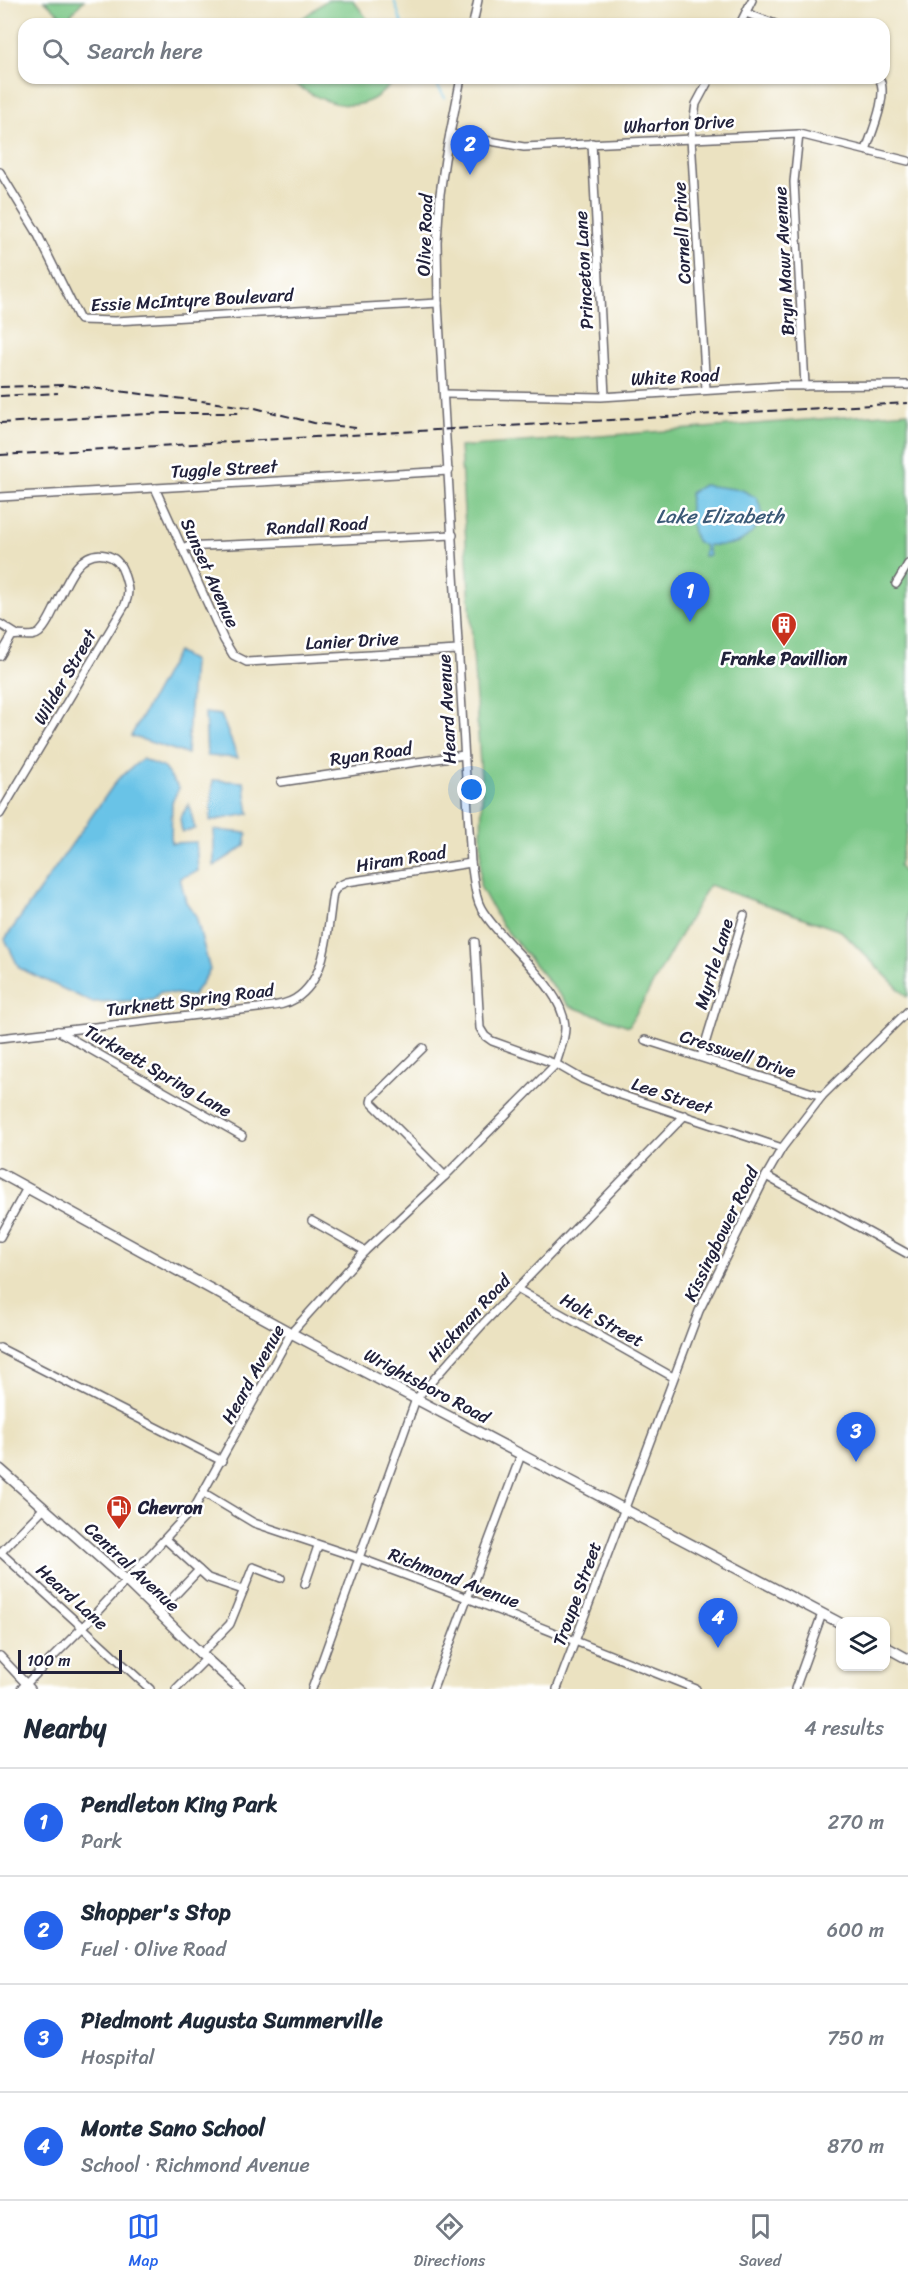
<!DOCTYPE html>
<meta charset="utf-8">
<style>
body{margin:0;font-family:Sriracha,sans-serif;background:#f2f2f3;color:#1f2937}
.controls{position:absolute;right:18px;bottom:18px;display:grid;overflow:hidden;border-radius:12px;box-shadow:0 2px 4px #0004}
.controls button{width:54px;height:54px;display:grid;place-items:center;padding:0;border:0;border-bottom:2px solid #e0e1e3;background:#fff;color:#1f2937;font:30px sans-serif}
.scale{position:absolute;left:18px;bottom:15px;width:104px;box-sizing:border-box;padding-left:6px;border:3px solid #22223b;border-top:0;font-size:16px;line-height:21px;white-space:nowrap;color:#22223b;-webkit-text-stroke:4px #fff;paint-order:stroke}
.you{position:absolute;left:472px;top:790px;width:21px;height:21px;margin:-15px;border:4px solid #fff;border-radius:50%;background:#1a73e8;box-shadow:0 0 0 9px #1a73e833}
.badge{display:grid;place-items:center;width:39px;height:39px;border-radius:50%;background:#2563eb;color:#fff;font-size:20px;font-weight:700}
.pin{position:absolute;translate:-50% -50px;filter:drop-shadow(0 2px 3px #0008)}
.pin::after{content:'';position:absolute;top:32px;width:21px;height:18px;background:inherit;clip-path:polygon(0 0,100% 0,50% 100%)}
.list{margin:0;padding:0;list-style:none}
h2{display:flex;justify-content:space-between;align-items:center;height:78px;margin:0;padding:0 24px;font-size:26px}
h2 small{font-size:20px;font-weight:400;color:#747a83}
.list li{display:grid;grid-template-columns:39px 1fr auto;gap:18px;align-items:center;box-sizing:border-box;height:108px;padding:0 24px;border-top:2px solid #e0e1e3}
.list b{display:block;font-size:22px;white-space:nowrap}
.list p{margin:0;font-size:20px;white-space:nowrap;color:#747a83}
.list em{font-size:20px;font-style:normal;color:#747a83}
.icon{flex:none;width:33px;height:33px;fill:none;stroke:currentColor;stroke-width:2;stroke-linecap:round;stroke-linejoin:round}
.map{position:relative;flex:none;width:908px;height:1689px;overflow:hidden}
.search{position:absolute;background:#fff;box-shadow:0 2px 4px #0004;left:18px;right:18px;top:18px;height:66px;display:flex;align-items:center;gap:15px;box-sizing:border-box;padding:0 21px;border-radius:18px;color:#747a83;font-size:22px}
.sheet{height:510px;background:#fff}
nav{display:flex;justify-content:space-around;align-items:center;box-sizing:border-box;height:84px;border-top:2px solid #e0e1e3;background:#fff;font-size:16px;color:#747a83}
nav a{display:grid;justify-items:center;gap:3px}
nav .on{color:#2563eb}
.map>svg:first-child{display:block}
</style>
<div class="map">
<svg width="908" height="1689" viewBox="0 0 908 1689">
<rect width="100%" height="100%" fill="#fff"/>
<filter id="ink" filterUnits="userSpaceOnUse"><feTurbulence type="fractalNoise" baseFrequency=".0167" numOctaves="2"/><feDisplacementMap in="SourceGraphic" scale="12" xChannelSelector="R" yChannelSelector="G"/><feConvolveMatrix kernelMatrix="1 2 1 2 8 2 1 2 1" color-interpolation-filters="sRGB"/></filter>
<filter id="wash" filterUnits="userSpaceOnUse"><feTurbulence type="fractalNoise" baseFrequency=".008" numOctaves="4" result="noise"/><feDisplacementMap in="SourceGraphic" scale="24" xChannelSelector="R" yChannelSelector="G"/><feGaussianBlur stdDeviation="1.35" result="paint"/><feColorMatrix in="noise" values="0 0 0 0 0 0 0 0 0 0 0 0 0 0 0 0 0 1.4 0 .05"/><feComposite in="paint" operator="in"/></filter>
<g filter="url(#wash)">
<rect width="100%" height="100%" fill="#ebe2c1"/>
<g fill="#7ac786" stroke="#4e7460" stroke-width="1.5">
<polygon points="44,0 84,0 66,20"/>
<polygon points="327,0 353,0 371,24 295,24"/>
<path d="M286,78H398C390,85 382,94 373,99C344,115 309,95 286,78Z"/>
<polygon points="908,412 908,828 899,866 908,878 908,996 907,997 841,931 709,885 629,1026 569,1006 501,924 480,886 482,797 460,447"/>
</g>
<g fill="#69c3e7" stroke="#467291" stroke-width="1.5">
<path d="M703,485L742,490L757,498L763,515C750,541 737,547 708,545V552L710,555L704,556L705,546L696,541C690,526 689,509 690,493Z"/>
<polygon points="177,652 193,661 187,754 131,736"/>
<polygon points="205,713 221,715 238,758 207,756"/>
<polygon points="142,759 163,767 179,788 172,802 171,843 196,842 198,871 180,878 186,902 196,916 210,970 193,996 160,992 153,1000 91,1002 19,968 5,939 117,780"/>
<polygon points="213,780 244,782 249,814 210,821"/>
<polygon points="189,804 195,829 182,832 180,818"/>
<polygon points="214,830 247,833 245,846 214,866"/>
</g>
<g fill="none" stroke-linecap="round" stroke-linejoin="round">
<g stroke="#69c3e7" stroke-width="2">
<polyline points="394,0 402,24"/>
<polyline points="433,78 445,98"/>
</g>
</g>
</g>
<g filter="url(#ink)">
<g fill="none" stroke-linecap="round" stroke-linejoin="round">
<defs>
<g id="minor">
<polyline points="746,13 775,24"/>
<polyline points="473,24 478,0"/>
<polyline points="740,24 752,0"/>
<polyline points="450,134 524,147 799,134 908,161"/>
<polyline points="799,134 794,182 805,386"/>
<polyline points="592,143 605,396"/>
<path d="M866,150C872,132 889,94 879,78"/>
<polyline points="0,172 36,231 80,320 115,321 438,303"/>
<polyline points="706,390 691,138 696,104 710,78"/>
<polyline points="444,394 601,397 778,386 908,385"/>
<polyline points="155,488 224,640 233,655 247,662 458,650"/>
<polyline points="0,497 449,471"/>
<polyline points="182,547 453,535"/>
<polyline points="896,584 908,564"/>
<polyline points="0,624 16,634"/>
<path d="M0,656L12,636C21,633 32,639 39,633C59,616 68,547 105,555C115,557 121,564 124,574C128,586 130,593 125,605L0,814"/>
<polyline points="281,782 464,755"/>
<polyline points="475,942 480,1028 485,1036 492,1041 556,1064 582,1079 621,1095 782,1148"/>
<polyline points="58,1031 242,1136"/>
<path d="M0,1038L258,1008C270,1006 284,1006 295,999C328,979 327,928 333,893L338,886L347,882L471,863"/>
<polyline points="645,1040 822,1096"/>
<polyline points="423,1048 372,1098 371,1102 445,1176"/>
<polyline points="701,1057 744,915"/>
<polyline points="766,1176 908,1254"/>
<polyline points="312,1221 365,1251"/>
<polyline points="0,1237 27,1188"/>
<polyline points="517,1289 673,1377"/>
<polyline points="0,1348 222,1461"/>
<polyline points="204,1493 254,1523 359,1558 467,1598 696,1689"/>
<polyline points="165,1539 208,1578 243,1590"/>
<polyline points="0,1552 150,1689"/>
<polyline points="0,1553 44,1508"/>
<polyline points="305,1584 318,1546"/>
<polyline points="158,1613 199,1570"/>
<polyline points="201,1654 230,1624 253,1567 281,1578"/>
<polyline points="0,1656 31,1689"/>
<path d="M21,1689L83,1627L196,1505L291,1333L365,1251L445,1176L556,1064C559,1053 565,1040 565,1028C564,986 502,945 481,908C474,896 474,877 471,863L438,303L437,242L440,194L445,159L461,78"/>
<polyline points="176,1689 206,1659"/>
<polyline points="312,1689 416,1399 483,1324 685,1115"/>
<polyline points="433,1689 521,1455"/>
<polyline points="557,1689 699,1311 766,1176 782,1148 822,1096 908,1011"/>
<polyline points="795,1689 822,1614"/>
</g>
<g id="major">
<polyline points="0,1173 291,1333 840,1623"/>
<polyline points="0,1469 125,1580 201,1654 240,1689"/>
<polyline points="886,1647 908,1659"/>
</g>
</defs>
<use href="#minor" stroke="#68656a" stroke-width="10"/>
<use href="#major" stroke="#68656a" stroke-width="12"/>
<use href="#minor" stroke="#fff" stroke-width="7"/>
<use href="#major" stroke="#fff" stroke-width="9"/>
<g stroke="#22223b" stroke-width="2" stroke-dasharray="9 4.5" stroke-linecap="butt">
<polyline points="0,387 66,385 201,401 255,408 314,423 356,428"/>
<polyline points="0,396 58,393"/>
<polyline points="0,423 164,413 239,413"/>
<polyline points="0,455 908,403"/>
</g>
</g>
</g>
<defs>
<symbol id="building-pin" viewBox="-11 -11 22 30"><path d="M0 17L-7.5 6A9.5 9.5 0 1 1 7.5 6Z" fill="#c8321e" stroke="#fff"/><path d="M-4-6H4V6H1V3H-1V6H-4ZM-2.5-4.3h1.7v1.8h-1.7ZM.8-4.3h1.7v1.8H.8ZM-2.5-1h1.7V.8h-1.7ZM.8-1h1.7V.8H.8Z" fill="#fff"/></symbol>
<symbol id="fuel-pin" viewBox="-11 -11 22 30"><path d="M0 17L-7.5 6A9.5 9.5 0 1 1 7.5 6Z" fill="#c8321e" stroke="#fff"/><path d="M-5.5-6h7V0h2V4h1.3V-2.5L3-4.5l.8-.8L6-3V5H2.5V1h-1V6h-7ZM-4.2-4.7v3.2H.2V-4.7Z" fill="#fff"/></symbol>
</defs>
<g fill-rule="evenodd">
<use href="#building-pin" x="769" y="610" width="30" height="40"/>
<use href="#fuel-pin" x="104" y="1493" width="30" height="40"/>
</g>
<g text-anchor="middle" stroke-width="5" stroke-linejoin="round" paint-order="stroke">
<g font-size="18" fill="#22223b" stroke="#fff">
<text transform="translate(679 124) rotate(-3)" y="6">Wharton Drive</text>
<text transform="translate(682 233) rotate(-93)" y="6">Cornell Drive</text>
<text transform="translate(425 235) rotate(-88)" y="6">Olive Road</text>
<text transform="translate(784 261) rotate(-93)" y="6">Bryn Mawr Avenue</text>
<text transform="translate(584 270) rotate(-93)" y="6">Princeton Lane</text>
<text transform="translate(192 300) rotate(-3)" y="6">Essie McIntyre Boulevard</text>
<text transform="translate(675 377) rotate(-3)" y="6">White Road</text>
<text transform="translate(224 469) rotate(-3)" y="6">Tuggle Street</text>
<text transform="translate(317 526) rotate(-3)" y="6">Randall Road</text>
<text transform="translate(210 573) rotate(66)" y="6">Sunset Avenue</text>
<text transform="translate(352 641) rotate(-3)" y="6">Lanier Drive</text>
<text transform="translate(65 677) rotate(-60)" y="6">Wilder Street</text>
<text transform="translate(447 709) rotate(-93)" y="6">Heard Avenue</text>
<text transform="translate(371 754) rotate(-8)" y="6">Ryan Road</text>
<text transform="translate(401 859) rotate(-9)" y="6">Hiram Road</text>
<text transform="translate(714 964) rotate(-73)" y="6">Myrtle Lane</text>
<text transform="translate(190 1000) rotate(-7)" y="6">Turknett Spring Road</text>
<text transform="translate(738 1054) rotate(18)" y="6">Cresswell Drive</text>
<text transform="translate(158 1071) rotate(30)" y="6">Turknett Spring Lane</text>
<text transform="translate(672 1096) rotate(18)" y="6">Lee Street</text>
<text transform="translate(721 1234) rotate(-64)" y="6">Kissingbower Road</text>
<text transform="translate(469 1318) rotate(-47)" y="6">Hickman Road</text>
<text transform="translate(602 1320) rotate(29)" y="6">Holt Street</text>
<text transform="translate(253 1374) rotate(-61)" y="6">Heard Avenue</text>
<text transform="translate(427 1386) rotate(28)" y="6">Wrightsboro Road</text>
<text transform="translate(132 1567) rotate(43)" y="6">Central Avenue</text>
<text transform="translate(454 1578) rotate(21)" y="6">Richmond Avenue</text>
<text transform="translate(577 1594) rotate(-70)" y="6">Troupe Street</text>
<text transform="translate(72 1597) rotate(42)" y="6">Heard Lane</text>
</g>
<g font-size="18" font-weight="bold" fill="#22223b" stroke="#fff">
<text x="784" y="665">Franke Pavillion</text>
<text x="138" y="1514" text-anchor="start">Chevron</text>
</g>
<g font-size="20" font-style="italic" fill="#3b5a77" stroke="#fff">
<text x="720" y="523">Lake Elizabeth</text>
</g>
</g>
</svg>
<div class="controls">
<button><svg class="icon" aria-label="layers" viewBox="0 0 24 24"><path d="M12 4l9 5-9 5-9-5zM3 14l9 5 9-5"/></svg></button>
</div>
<div class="scale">100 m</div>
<div class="you"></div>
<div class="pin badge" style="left:690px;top:622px">1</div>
<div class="pin badge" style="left:470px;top:175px">2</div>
<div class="pin badge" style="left:856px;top:1462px">3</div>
<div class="pin badge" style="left:718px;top:1648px">4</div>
<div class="search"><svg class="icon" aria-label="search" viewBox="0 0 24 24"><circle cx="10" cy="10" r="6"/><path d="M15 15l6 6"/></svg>Search here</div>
</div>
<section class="sheet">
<h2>Nearby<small>4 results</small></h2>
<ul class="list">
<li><span class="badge">1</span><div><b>Pendleton King Park</b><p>Park</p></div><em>270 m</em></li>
<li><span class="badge">2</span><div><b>Shopper's Stop</b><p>Fuel · Olive Road</p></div><em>600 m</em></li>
<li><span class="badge">3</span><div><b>Piedmont Augusta Summerville</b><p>Hospital</p></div><em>750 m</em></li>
<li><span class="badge">4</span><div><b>Monte Sano School</b><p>School · Richmond Avenue</p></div><em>870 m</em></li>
</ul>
</section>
<nav>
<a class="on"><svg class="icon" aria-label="map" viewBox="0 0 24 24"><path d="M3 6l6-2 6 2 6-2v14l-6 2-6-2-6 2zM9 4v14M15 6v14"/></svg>Map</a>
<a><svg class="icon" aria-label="directions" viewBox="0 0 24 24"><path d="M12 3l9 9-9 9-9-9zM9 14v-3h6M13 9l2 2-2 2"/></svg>Directions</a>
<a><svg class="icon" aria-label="saved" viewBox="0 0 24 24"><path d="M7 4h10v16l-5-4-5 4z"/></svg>Saved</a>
</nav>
